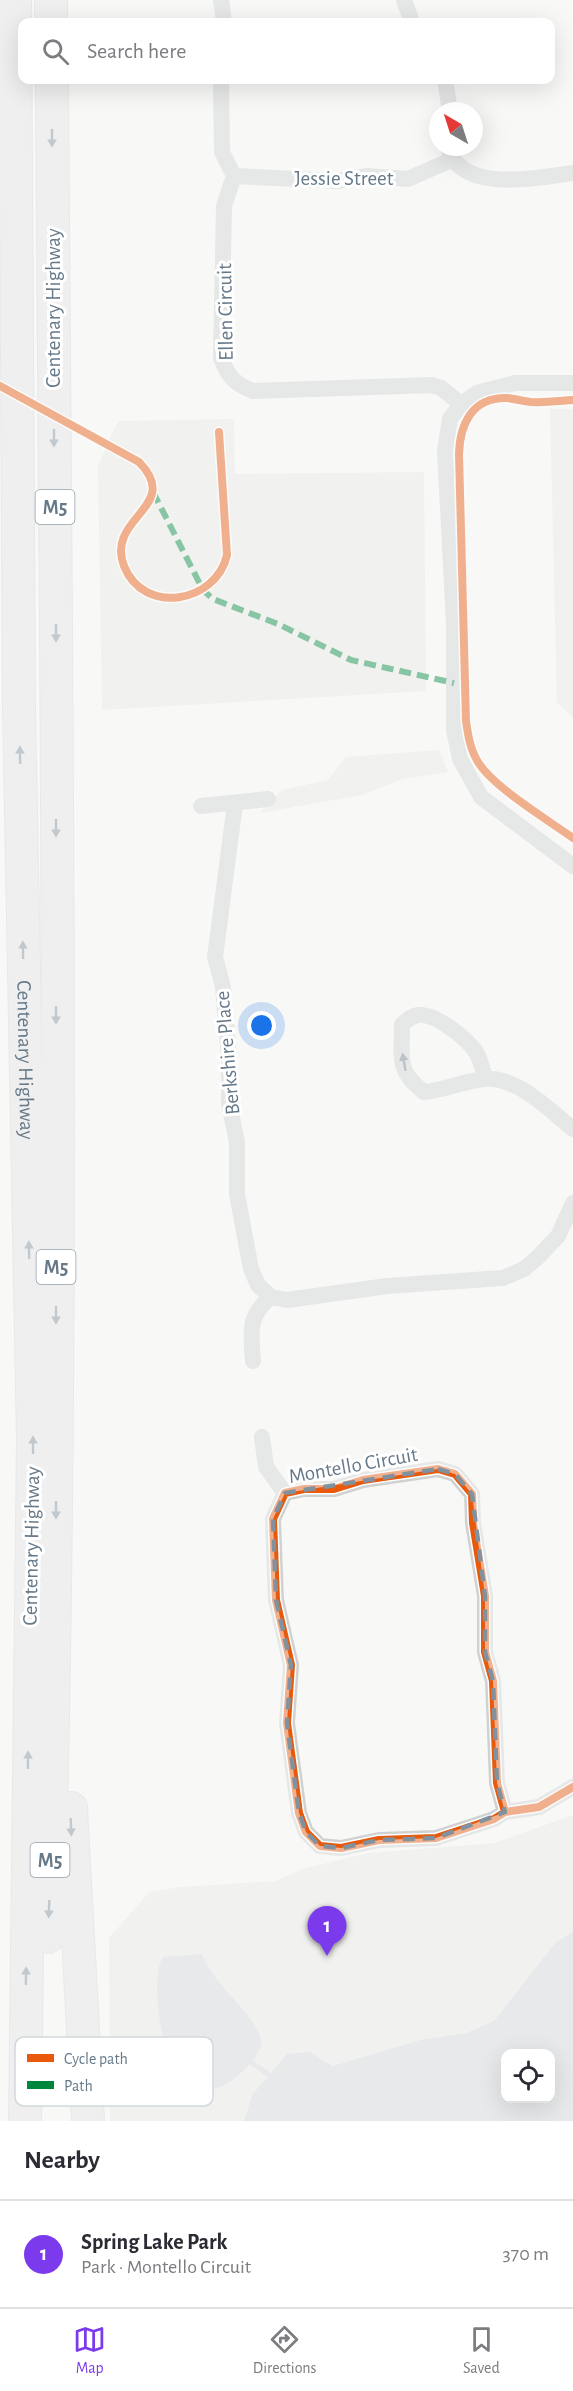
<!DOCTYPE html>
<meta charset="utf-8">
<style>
body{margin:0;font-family:"Alegreya Sans",sans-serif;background:#f2f2f3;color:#2b2b33}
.controls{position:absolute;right:18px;bottom:18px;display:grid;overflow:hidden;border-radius:12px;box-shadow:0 6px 24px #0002}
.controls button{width:54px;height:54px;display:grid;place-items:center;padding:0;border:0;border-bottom:2px solid #e1e1e2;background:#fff;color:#2b2b33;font:30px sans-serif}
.compass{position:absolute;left:429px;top:102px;width:54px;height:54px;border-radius:50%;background:#fff;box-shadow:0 6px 24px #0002;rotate:321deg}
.you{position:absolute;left:262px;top:1026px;width:21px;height:21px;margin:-15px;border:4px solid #fff;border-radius:50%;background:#1a73e8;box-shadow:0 0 0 9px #1a73e833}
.badge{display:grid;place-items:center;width:39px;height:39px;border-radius:50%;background:#7c3aed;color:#fff;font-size:20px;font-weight:700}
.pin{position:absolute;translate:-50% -50px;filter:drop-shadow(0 2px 3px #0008)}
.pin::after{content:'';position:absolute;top:32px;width:21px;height:18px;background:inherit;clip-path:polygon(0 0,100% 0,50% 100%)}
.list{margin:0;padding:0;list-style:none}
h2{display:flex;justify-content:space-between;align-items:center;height:78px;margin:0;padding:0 24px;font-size:26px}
h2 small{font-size:20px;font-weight:400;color:#7c7c81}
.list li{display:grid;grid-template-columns:39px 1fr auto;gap:18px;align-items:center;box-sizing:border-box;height:108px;padding:0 24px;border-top:2px solid #e1e1e2}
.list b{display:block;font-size:22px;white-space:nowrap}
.list p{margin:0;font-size:20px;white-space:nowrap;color:#7c7c81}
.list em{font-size:20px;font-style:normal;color:#7c7c81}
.icon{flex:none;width:33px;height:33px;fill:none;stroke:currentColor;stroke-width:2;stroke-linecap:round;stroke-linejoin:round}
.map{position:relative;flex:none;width:573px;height:2121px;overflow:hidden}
.search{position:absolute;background:#fff;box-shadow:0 6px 24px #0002;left:18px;right:18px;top:18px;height:66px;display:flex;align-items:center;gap:15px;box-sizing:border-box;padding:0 21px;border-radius:12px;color:#7c7c81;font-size:22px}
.sheet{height:186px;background:#fff}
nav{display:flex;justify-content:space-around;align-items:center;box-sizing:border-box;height:84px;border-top:2px solid #e1e1e2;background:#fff;font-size:16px;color:#7c7c81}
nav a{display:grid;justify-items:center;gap:3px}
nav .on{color:#7c3aed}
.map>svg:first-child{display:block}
</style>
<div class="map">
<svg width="573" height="2121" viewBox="0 0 573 2121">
<rect width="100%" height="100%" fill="#f8f8f7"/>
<g fill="#e8ebe5">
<polygon points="550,409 573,409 573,717 557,703"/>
<polygon points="234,419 235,474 424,472 426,691 102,710 98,466 118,421"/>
<polygon points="439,750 448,772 403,779 362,795 260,813 282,790 328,780 346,757"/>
<polygon points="573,1815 573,1931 555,1943 494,2021 466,2033 420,2040 331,2066 310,2052 252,2095 244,2121 110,2121 109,1938 149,1892 181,1887 275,1881 306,1868 369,1853 495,1843"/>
</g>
<g fill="#d2d8dc" fill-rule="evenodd">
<path d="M573,1931V2121H244L252,2095L287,2054L310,2052L332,2066L420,2040L466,2033L494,2021L555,1943ZM506,2054H550V2098H506Z"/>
<path d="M202,1954C213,1986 257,2015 261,2040C263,2050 250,2064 243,2071C225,2089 196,2102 176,2076C163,2059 148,1971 164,1957Z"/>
</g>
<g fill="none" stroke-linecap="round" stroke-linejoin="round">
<polyline stroke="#d2d8dc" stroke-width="5" points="251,2062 269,2075"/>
<defs>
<g id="highway">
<path id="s1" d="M15,0L19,708L33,1440L25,2121"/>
<polyline points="51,0 51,22"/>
<polyline points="71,1808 88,2121"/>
<path d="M48,1937C65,1318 56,698 52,80"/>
</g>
</defs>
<use href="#highway" stroke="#d4d6d6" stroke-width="34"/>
<g stroke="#d0d2d2" stroke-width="16">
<polyline points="221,0 224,22"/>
<polyline points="404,0 412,22"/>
<path d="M221,80L222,152L234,176L224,206L221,358C228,377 235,384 253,391L431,385L441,388L461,404"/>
<polyline points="445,80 450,111"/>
<path d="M448,147C460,194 537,178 573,173"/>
<polyline points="234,176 337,181 367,176 408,179 451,160"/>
<polyline points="573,383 515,383 477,393 461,404 450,419 445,450 454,623 454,730 460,759 481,797 573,866"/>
<polyline points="235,804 215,957 223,987 229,1060 229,1104 237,1142 237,1194 251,1269 258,1285 271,1297 287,1300 387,1286 503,1278 524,1269 537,1258 558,1236 573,1203"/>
<polyline points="201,806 268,799"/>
<path d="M485,1079C483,1070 481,1060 476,1052C466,1038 436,1013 418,1015C411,1016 407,1020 402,1025C402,1058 396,1071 424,1092C445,1090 464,1081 484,1079C518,1076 549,1110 573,1129"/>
<path d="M253,1361C251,1333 247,1316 271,1297"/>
<polyline points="262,1437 266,1467 285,1493"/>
<polyline points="505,1812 497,1783 493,1681 485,1652 485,1596 473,1523 472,1494 455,1474 438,1469 363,1480 334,1489 304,1489 285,1493 273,1519 276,1600 291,1665 287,1723 299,1813 306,1832 320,1846 341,1848 379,1840 436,1838 494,1819 505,1812 539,1807 573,1787"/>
</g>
<use href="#highway" stroke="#e3e4e3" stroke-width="32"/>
<polyline stroke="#00873e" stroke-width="6" stroke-dasharray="12 6" stroke-linecap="butt" points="153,492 203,590 213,599 278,624 351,660 454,683"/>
<defs>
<g id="cycleway">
<path d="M0,386L139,462C183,507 105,517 124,566C144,616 216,603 227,555L219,432"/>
<path d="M573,400C559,401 544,403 531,402C523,401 515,399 507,398C472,397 460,424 459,454L466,721C468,735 470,749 478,762C493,787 548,820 573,838"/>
<polyline points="505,1812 497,1783 493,1681 485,1652 485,1596 473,1523 472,1494 455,1474 438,1469 363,1480 334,1489 304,1489 285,1493 273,1519 276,1600 291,1665 287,1723 299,1813 306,1832 320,1846 341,1848 379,1840 436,1838 494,1819 505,1812 539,1807 573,1787"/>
</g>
</defs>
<use href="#cycleway" stroke="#fff" stroke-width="11"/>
<use href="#cycleway" stroke="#e8590c" stroke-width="8"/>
</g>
<defs><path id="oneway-solid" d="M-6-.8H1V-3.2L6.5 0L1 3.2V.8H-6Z" transform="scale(1.5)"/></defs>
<g fill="#7f8e9b">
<use href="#oneway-solid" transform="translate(52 138) rotate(90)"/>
<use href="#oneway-solid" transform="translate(54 438) rotate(90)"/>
<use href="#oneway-solid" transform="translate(56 633) rotate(90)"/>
<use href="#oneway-solid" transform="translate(20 755) rotate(-91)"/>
<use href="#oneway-solid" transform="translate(56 828) rotate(90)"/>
<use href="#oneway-solid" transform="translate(23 950) rotate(-91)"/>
<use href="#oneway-solid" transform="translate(56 1015) rotate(90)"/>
<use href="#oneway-solid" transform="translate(29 1250) rotate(-91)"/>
<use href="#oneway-solid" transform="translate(56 1315) rotate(90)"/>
<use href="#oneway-solid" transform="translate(33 1445) rotate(-90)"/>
<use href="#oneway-solid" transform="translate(56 1510) rotate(90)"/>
<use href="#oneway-solid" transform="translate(28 1760) rotate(-89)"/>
<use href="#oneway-solid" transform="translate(71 1827) rotate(88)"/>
<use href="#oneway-solid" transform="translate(49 1909) rotate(92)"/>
<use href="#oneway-solid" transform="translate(26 1976) rotate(-89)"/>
</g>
<use fill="#718290" href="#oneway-solid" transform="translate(404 1062) rotate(-100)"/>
<path d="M0 0H573V2121H0ZM438,1469L455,1474L472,1494L485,1596V1652L493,1681L497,1783L505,1812L436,1838L379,1840L341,1848L320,1846L306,1832L299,1813L287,1723L291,1665L276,1600L273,1519L285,1493Z" fill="#f8f8f7" fill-opacity=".55" fill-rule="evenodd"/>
<path fill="none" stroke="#82919e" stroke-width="4.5" stroke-dasharray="12 8" stroke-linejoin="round" d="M438,1469L455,1474L472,1494L485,1596V1652L493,1681L497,1783L505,1812L436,1838L379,1840L341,1848L320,1846L306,1832L299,1813L287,1723L291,1665L276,1600L273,1519L285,1493Z"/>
<g text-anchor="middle" stroke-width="6" stroke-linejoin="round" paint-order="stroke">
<g fill="#fff" stroke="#94a1ac" stroke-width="1.5">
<rect x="35.5" y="490" width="39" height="34" rx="4.5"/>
<rect x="36.5" y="1250" width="39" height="34" rx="4.5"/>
<rect x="30.5" y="1843" width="39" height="34" rx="4.5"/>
</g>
<g font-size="20" font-weight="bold" fill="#667989">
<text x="55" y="514">M5</text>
<text x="56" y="1274">M5</text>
<text x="50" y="1867">M5</text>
</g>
<g font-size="21" fill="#667989" stroke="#fff">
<text x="344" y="185">Jessie Street</text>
<text transform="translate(53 308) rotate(-90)" y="7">Centenary Highway</text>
<text transform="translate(225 312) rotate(-91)" y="7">Ellen Circuit</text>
<text transform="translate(227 1053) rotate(-95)" y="7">Berkshire Place</text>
<text dy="7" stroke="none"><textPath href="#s1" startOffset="1060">Centenary Highway</textPath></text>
<text transform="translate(353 1465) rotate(-10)" y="7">Montello Circuit</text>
<text transform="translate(31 1546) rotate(-89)" y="7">Centenary Highway</text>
</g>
</g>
<rect x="15" y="2037" width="198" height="69" rx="9" fill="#fff" stroke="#d1d7dc" stroke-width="1.5"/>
<rect x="27" y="2054" width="27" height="8" fill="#e8590c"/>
<rect x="27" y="2081" width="27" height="8" fill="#00873e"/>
<g font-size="16" fill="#667989">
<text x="64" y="2064">Cycle path</text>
<text x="64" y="2091">Path</text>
</g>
</svg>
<div class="controls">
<button><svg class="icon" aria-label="locate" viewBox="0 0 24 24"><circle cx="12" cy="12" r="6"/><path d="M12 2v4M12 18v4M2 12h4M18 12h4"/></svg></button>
</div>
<svg class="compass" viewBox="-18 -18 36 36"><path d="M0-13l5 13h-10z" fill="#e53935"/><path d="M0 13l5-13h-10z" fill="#7c7c81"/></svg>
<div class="you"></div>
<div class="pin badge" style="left:327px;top:1956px">1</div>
<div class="search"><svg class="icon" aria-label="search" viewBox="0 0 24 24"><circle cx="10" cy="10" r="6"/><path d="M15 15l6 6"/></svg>Search here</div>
</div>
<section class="sheet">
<h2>Nearby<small></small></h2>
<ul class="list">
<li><span class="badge">1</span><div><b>Spring Lake Park</b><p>Park · Montello Circuit</p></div><em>370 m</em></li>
</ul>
</section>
<nav>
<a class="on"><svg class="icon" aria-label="map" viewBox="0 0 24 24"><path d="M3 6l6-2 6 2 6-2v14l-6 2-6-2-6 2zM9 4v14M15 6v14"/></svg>Map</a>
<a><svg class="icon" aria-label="directions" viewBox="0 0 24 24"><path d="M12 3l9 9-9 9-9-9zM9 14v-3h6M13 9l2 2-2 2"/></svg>Directions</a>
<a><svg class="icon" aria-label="saved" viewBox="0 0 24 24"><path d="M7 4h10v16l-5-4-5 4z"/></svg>Saved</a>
</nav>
